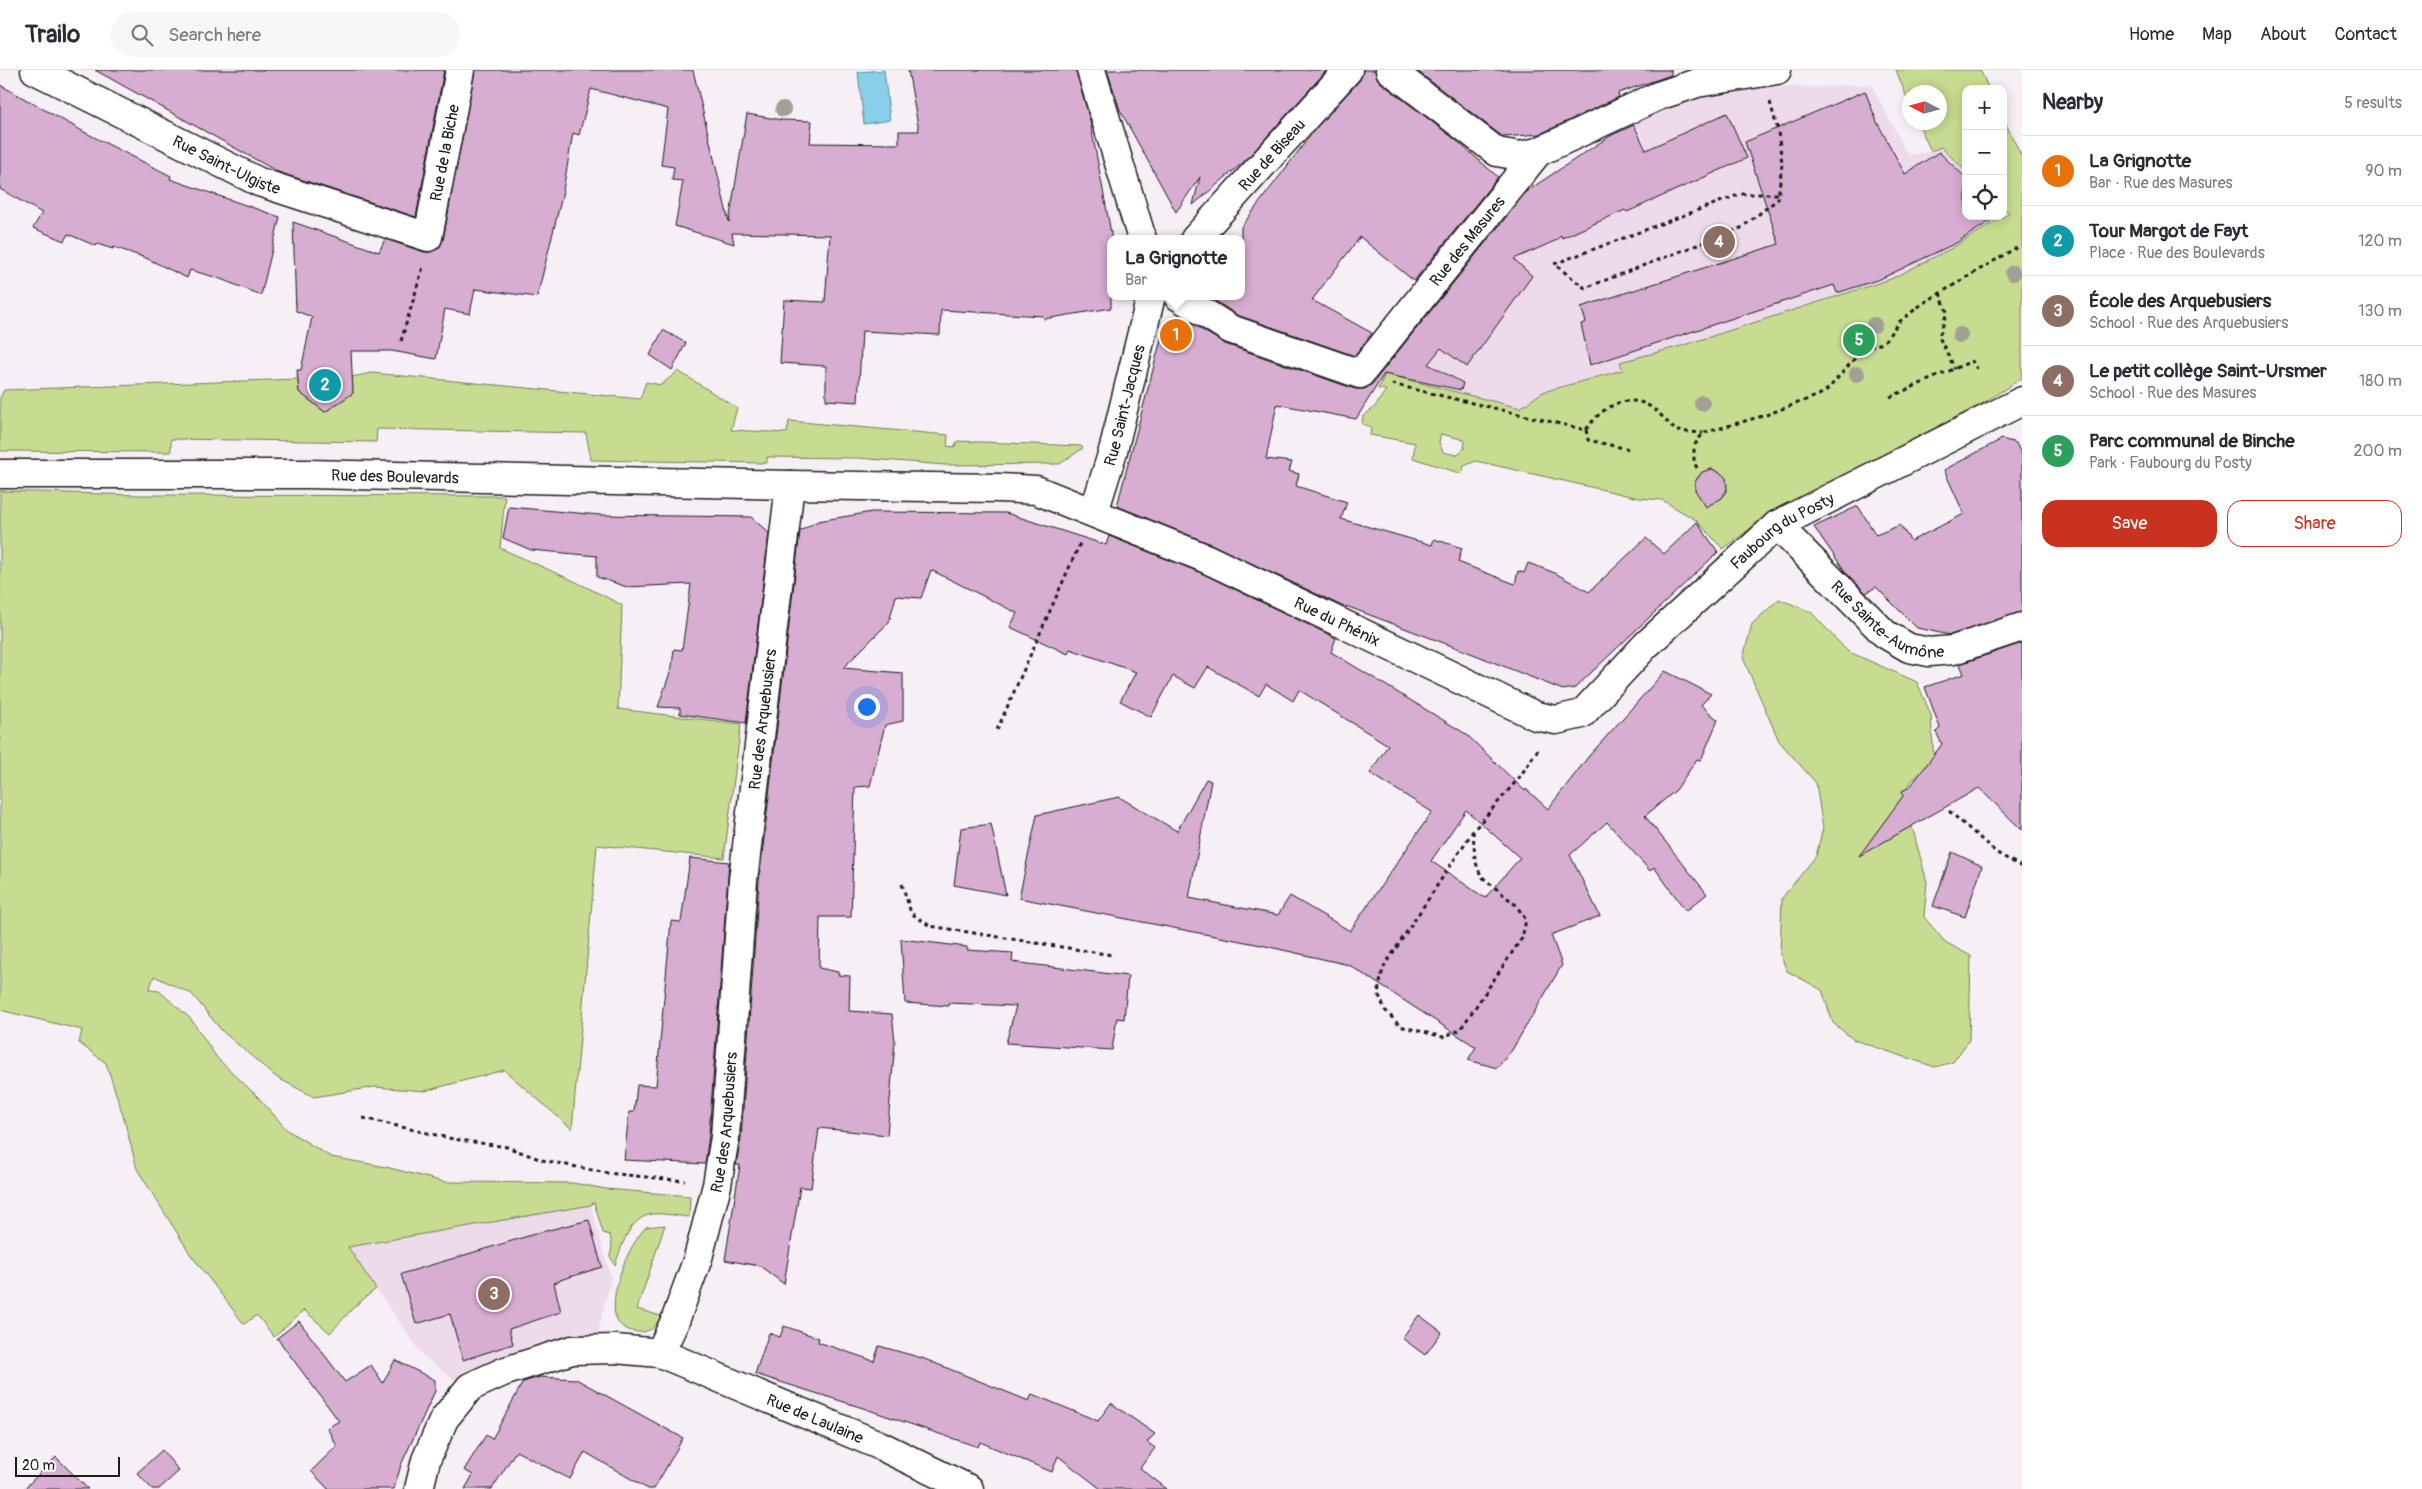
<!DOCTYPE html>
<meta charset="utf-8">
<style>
body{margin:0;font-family:Pangolin,sans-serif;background:#f7f7f7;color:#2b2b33}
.controls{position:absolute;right:15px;top:15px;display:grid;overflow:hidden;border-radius:10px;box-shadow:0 2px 12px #0003}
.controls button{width:45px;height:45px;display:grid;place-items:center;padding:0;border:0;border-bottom:1px solid #e1e1e2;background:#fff;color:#2b2b33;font:25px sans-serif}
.compass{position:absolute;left:1902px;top:15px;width:45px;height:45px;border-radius:50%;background:#fff;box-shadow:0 2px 12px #0003;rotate:276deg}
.scale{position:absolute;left:15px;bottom:12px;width:105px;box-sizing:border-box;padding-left:5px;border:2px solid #1c1c1c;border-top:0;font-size:14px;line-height:18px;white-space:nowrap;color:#1c1c1c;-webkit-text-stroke:4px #fff;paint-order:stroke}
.you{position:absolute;left:866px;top:636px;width:18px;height:18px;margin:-12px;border:4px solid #fff;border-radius:50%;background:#1a73e8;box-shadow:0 0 0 8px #1a73e833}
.badge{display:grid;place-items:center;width:32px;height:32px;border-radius:50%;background:#c8321e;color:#fff;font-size:16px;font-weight:700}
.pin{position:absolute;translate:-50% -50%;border:2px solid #fff;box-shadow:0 1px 5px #0006}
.popup{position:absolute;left:1107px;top:165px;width:138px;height:65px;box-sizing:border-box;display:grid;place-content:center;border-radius:10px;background:#fff;filter:drop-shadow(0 1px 4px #0005);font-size:16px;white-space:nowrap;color:#7c7c81}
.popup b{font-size:19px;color:#2b2b33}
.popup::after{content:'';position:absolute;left:50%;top:100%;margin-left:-10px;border:10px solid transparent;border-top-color:#fff}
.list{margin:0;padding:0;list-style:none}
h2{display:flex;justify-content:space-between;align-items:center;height:65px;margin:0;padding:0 20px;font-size:21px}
h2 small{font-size:16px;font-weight:400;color:#7c7c81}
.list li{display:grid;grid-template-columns:32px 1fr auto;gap:15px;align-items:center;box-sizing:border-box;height:70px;padding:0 20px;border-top:1px solid #e1e1e2}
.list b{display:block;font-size:19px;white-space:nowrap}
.list p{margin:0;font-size:16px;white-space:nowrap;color:#7c7c81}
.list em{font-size:16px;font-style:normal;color:#7c7c81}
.actions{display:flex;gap:10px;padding:15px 20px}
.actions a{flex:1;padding:11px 0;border:1px solid #c8321e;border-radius:15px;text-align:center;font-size:18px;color:#c8321e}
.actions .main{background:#c8321e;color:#fff}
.icon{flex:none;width:28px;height:28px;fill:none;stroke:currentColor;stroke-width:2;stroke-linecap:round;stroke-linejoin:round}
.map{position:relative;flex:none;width:2022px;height:1419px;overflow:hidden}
header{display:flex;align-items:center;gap:30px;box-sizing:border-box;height:70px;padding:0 25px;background:#fff;border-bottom:1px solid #e1e1e2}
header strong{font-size:24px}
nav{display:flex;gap:28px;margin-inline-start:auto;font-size:18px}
.search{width:350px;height:45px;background:#f7f7f7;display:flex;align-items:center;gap:12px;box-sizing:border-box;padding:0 18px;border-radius:28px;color:#7c7c81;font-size:19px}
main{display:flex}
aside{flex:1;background:#fff}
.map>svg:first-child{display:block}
</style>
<header>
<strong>Trailo</strong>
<div class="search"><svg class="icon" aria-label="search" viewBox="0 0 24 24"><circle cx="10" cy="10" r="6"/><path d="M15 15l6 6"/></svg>Search here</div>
<nav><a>Home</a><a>Map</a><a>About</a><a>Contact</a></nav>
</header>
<main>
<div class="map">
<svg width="2022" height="1419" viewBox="0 0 2022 1419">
<rect width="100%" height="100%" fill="#f7eff6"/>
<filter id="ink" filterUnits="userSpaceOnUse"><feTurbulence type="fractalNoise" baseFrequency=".02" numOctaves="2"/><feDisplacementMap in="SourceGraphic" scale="10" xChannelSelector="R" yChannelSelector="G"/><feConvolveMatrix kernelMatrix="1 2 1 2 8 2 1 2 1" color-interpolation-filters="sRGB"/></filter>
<g filter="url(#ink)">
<g fill="#eddbeb">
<polygon points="1871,14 1908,85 1931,81 1941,76 1966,101 1966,146 2003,146 2003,137 2009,143 1952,178 1891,209 1681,276 1621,292 1623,300 1543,322 1520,338 1415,310 1399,286 1414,257 1513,130 1530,119 1577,156 1607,120 1627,142 1669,124 1634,51 1696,22 1747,16 1818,17"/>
<polygon points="591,1135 611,1207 597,1267 458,1313 423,1286 347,1177"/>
</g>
<g fill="#c8dc91" stroke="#727c56" fill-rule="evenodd">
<polygon points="1896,0 1980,0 1989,19 1966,19 1966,101 1941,77 1931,81 1918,53 1940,52 1940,22 1910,22 1909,33"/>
<path d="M2003,48L2022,87V308L1980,335L1778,438L1723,479L1696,450L1662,430L1639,428L1476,391L1464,396L1462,404L1413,388L1415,373L1370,365L1371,357L1362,354L1363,346L1374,338L1386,320L1378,319L1385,304L1520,338L1543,322L1623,300L1620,292L1681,276L1891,209L1952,178L2009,143L2003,137ZM1441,364L1465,370L1464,379L1456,385L1443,382L1439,372ZM1712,399C1727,403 1731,416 1722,428L1695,418C1695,407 1701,401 1712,399Z"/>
<polygon points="678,301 737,338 731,360 787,363 789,351 948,365 947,376 955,377 957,371 1081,376 1083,378 1060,394 945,395 858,388 767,387 767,393 591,390 586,363 377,359 376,372 171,369 171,382 0,381 0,328 4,320 298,309 299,322 325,342 353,323 352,307 372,303 640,329 646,312 661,315"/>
<path d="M0,421L139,425L505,426L500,478L574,511L622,535L618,639L741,654L724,788L597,775L572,1059L504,1000L425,1021L375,1017L314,1027L276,1007L222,961L192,924L154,906L149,920L159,921L191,949L217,988L258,1027L287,1060L331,1087L386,1097L444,1112L573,1113L606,1119L690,1126L689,1147C677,1146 664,1143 653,1144C629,1147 622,1176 615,1195L610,1186L612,1177L610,1165L603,1163L594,1132L591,1135L348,1177L376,1219L356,1235L330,1263L304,1240L274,1267L257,1245L244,1254L191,1185L137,1099L123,1045L106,993L79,973L82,960L0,940Z"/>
<polygon points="1779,529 1811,542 1847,581 1917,612 1931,645 1934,693 1911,711 1904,727 1927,812 1924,847 1945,872 1971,886 1969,970 1953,992 1935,997 1854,970 1833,953 1822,920 1787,901 1780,884 1782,828 1816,786 1823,758 1816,713 1779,671 1743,588 1752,554"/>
<path d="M665,1155L637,1239L661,1246C659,1249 657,1253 655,1256C643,1268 618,1261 615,1245C610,1219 629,1175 646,1157Z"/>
</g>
<polygon fill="#88d0e9" stroke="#5d8897" points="884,0 890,50 864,54 858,2"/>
<g fill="#d7add2" stroke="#1c1c1c" fill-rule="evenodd">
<polygon points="95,0 444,0 416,147 278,102"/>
<polygon points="475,0 693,0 729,152 747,44 782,50 812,51 810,73 899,74 899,61 919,61 908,0 1076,0 1090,51 1111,163 1111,238 1044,249 1043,246 941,240 940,265 862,261 858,332 826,330 826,296 780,293 784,230 825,232 830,165 732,163 734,174 675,156 683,111 672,110 674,97 661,95 668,39 591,19 579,65 573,63 562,126 537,227 475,219 470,244 445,239 436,289 392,281 351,281 353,323 325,342 299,322 297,300 301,300 312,247 296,241 293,152 379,182 385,169 424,182 431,182 439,178 443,170"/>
<polygon points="1107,0 1327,0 1246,90 1193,135 1200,107 1176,142 1120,40"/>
<polygon points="1363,0 1375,0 1376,6 1380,12 1456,70 1498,107 1414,211 1360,167 1312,230 1372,263 1355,286 1237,245 1208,226 1241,226 1241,157 1316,58 1360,10"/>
<polygon points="1416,0 1671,0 1671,5 1618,23 1619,27 1540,64 1503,67"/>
<polygon points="0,15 86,63 171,106 170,109 280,147 261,225 218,208 190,200 187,208 146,188 114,177 113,179 97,174 96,176 68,164 64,171 33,158 42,143 0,119"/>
<polygon points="1865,21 1877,52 1905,104 1939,82 1966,108 1966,146 1998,146 1956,173 1880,209 1837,223 1834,215 1590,295 1581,254 1586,252 1581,237 1779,174 1745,72"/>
<polygon points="1727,43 1747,88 1627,142 1625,140 1562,168 1561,165 1557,170 1514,189 1532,206 1467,297 1441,278 1428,294 1463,313 1461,320 1384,304 1356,349 1277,334 1266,389 1292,392 1289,401 1299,404 1296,416 1347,432 1341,449 1432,475 1434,469 1462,478 1458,492 1515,514 1518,501 1524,503 1528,493 1555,503 1589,522 1646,468 1664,484 1697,452 1718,482 1575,618 1563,620 1473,584 1346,536 1346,538 1211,474 1117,436 1165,254 1181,247 1225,274 1355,319 1365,319 1372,314 1527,121 1610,66 1634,55 1646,80"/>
<polygon points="663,260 686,273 672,300 650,285"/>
<polygon points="2002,369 2016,373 2022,386 2022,542 1950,565 1917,558 1876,517 1866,523 1847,504 1814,457 1858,436 1876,465 1900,455 1911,471 1964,444 1944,400"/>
<polygon points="1712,399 1722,404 1726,408 1727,419 1722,428 1706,437 1695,420 1695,412 1702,402"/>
<polygon points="509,437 600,445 751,447 769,463 746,653 680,644 680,638 658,637 672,597 674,579 682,580 691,514 627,517 597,507 597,486 531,480 503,468"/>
<path d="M872,442L1006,443L1106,475L1109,466L1199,502L1336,568L1331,582L1466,664L1525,721L1526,719L1548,739L1589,686L1665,601L1711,624L1701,635L1718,650L1701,690L1697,689L1676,720L1645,746L1707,824L1686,841L1654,797L1650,801L1607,752L1570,785L1600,846L1551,865L1562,895L1512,980L1497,998L1468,990L1476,977L1349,895L1261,875L1019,828L1037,745L1119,727L1177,761L1206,709L1211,711L1189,828L1278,845L1290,826L1350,861L1432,742L1370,703L1388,675L1299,620L1293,631L1266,614L1259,626L1208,597L1195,618L1173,606L1151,647L1120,631L1136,602L1070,579L1068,584L1010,557L1017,543L931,500L921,528L896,526L889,552L843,598L903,603V651L885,655L870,716L855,717L851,847H820L819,898L838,902V905L850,906L849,941L892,944L895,972L887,1065L819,1058L811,1118L800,1117L784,1214L760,1196L725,1190L740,1095H736L741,1068L759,811L800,461L818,451ZM1466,740L1520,788L1485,828L1431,791Z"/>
<polygon points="2022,573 2022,760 1979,718 1859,786 1903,726 1902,721 1910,717 1942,674 1936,662 1940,658 1925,617 1964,604 1960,594"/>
<polygon points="991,754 1006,825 954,815 961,758"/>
<polygon points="1952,782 1982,796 1965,847 1933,836"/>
<polygon points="690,788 729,792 709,1065 705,1094 624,1090 629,1042 634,1042 637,1015 656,1016 671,851 681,852"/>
<polygon points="901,869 967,877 967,880 1013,883 1012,892 1128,906 1124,949 1117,948 1112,980 1006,973 1016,936 949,933 949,936 905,933"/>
<polygon points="589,1150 602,1197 560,1210 560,1211 554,1213 561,1242 509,1259 513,1274 463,1290 450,1244 416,1254 401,1204 545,1161"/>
<polygon points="1419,1245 1442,1262 1425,1285 1402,1268"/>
<polygon points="299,1251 345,1312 371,1295 383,1313 395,1290 435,1310 435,1321 401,1395 394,1419 328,1419 311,1401 337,1376 327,1358 339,1351 277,1268"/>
<polygon points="784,1256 819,1268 818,1272 874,1291 879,1276 922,1288 1029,1331 1032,1324 1098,1351 1111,1333 1155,1364 1147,1372 1155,1378 1140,1398 1167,1419 1101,1419 1058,1386 1052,1402 980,1372 978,1377 860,1337 755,1304 769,1263 780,1267"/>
<polygon points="540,1307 576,1309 683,1368 654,1419 648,1419 585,1382 570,1409 516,1381 492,1419 465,1419 473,1405 464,1400 486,1365 492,1369 523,1312"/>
<polygon points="162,1380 179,1401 159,1419 152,1419 137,1403"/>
<polygon points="56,1387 88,1419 24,1419"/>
</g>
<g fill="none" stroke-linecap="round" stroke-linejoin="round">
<defs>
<g id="street">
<path id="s1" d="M35,0L259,112L428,167L460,0"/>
<polyline points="1091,0 1142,169"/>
<polyline points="1390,0 1497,82 1520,86 1538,82"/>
<path id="s2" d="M1195,169L1348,0"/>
<path id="s3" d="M1178,226L1230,259L1360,304L1538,82L1658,26L1697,13L1777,0"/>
<path id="s4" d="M0,404H308L790,415L999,418L1036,420L1205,488L1536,646L1556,650L1582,644L1646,575L1777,455L2022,331"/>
<path id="s5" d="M1094,442L1113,381L1151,226"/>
<path id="s6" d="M1777,455L1885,564L1909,578L1929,582L1953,580L2022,557"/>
<path id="s7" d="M660,1283L675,1251L698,1188L717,1115L725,1067L743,810L790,415"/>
<path id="s8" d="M419,1419L426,1390L444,1349L470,1317L503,1302L572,1280L615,1279L660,1283L879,1375L969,1419"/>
</g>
</defs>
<use href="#street" stroke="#1c1c1c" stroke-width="31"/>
<g stroke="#1c1c1c" stroke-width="3" stroke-dasharray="4 4" stroke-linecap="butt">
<polyline points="1770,32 1778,61 1782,93 1778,129 1741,158 1585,218 1554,194 1741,124 1778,124"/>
<polyline points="1940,223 1947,242 1939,267 1955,299"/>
<polyline points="401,271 423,197"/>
<path d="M1392,314L1586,360C1599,339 1626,321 1651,337C1660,343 1668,353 1676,361L1703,363"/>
<polyline points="1890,327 1972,291 1977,299"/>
<polyline points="1586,360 1588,370 1628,379"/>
<polyline points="1697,398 1694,392 1694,376 1703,363 1766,345 1819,325 1828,319 1864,278 1883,273 1899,252 1922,234 2014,179 2022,177"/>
<polyline points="997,660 1081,471"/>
<polyline points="1949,741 1997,783 2022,797"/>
<polyline points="1473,761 1475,790 1481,806 1516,835 1526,850 1522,868 1460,960 1443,967 1400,956 1385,940 1378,923 1383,898 1473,761 1519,708 1539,678"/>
<polyline points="902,814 911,843 930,856 1112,885"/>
<polyline points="363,1048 453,1069 507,1077 542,1090 607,1103 685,1111"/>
</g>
<use href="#street" stroke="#fff" stroke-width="28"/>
</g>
<g fill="#a0a095">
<circle cx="783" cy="39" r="8"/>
<circle cx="2013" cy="203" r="8"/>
<circle cx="1874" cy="255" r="8"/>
<circle cx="1960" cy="265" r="8"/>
<circle cx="1857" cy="304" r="8"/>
<circle cx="1702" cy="333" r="8"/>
</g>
</g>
<g text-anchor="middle" stroke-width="4" stroke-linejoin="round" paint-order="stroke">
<g font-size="16" fill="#1c1c1c" stroke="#fff">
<text dy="6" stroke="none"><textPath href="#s1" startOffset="514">Rue de la Biche</textPath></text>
<text dy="6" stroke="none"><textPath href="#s2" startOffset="114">Rue de Biseau</textPath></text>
<text dy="6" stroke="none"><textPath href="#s1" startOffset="214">Rue Saint-Ulgiste</textPath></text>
<text dy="6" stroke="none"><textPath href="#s3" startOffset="370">Rue des Masures</textPath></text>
<text dy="6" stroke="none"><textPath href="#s5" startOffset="111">Rue Saint-Jacques</textPath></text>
<text dy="6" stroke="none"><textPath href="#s4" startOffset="395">Rue des Boulevards</textPath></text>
<text dy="6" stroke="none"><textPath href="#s4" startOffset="1905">Faubourg du Posty</textPath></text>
<text dy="6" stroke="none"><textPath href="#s6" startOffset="149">Rue Sainte-Aumône</textPath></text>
<text dy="6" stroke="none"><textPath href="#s4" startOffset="1365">Rue du Phénix</textPath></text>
<text dy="6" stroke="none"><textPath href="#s7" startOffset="646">Rue des Arquebusiers</textPath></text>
<text dy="6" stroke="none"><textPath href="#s7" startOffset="241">Rue des Arquebusiers</textPath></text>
<text dy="6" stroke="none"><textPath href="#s8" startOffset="481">Rue de Laulaine</textPath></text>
</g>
</g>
</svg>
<div class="controls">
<button>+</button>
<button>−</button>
<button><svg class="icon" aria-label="locate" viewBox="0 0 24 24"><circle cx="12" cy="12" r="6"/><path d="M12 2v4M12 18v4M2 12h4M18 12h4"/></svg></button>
</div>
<svg class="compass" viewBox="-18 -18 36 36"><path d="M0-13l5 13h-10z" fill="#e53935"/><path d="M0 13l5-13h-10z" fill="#7c7c81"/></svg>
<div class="scale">20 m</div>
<div class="you"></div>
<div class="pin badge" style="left:1176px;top:265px;background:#e8710a">1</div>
<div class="popup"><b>La Grignotte</b>Bar</div>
<div class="pin badge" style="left:325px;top:315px;background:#0f9aa8">2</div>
<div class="pin badge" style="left:494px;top:1224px;background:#8d6e63">3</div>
<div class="pin badge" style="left:1719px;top:172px;background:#8d6e63">4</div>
<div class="pin badge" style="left:1859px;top:270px;background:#2e9e5b">5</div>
</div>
<aside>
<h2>Nearby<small>5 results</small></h2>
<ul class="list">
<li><span class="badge" style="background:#e8710a">1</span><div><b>La Grignotte</b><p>Bar · Rue des Masures</p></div><em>90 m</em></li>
<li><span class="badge" style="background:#0f9aa8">2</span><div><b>Tour Margot de Fayt</b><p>Place · Rue des Boulevards</p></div><em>120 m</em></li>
<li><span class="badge" style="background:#8d6e63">3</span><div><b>École des Arquebusiers</b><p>School · Rue des Arquebusiers</p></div><em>130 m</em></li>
<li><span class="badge" style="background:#8d6e63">4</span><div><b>Le petit collège Saint-Ursmer</b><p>School · Rue des Masures</p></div><em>180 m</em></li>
<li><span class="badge" style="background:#2e9e5b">5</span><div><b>Parc communal de Binche</b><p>Park · Faubourg du Posty</p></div><em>200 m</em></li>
</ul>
<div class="actions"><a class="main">Save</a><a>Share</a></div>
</aside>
</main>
